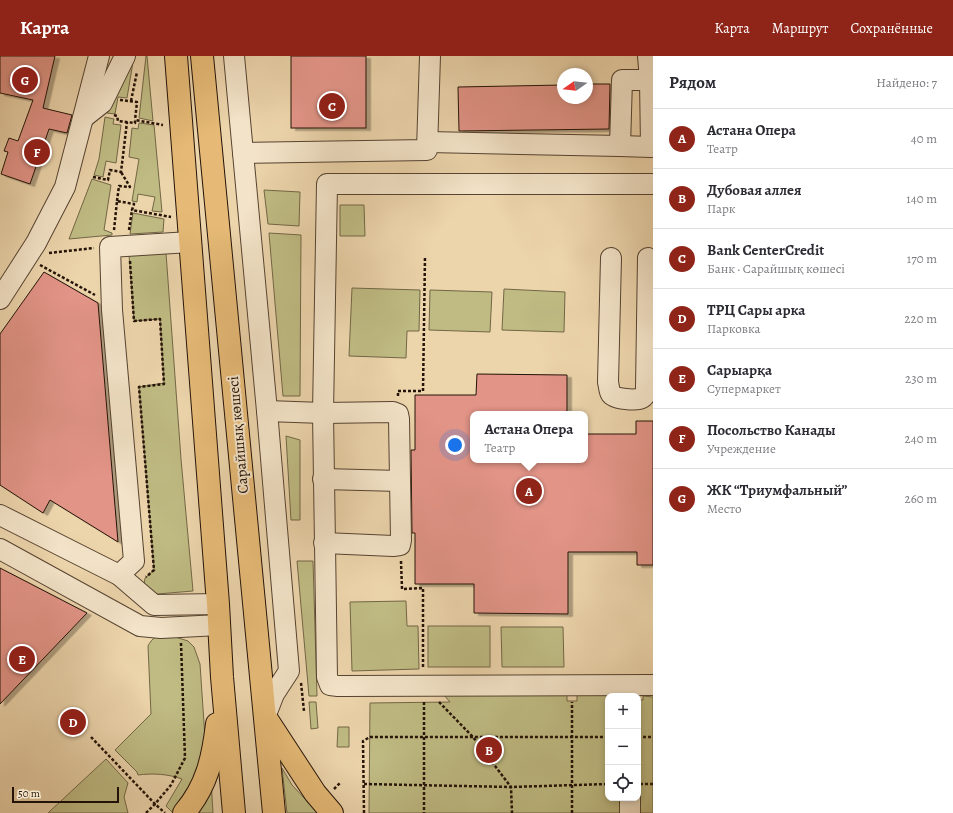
<!DOCTYPE html>
<html lang="ru">
<meta charset="utf-8">
<style>
body{margin:0;font-family:Alegreya,serif;background:#f7f7f7;color:#2b2b33}
.controls{position:absolute;right:12px;bottom:12px;display:grid;overflow:hidden;border-radius:8px;box-shadow:0 2px 6px #0003}
.controls button{width:36px;height:36px;display:grid;place-items:center;padding:0;border:0;border-bottom:1px solid #e1e1e2;background:#fff;color:#2b2b33;font:20px sans-serif}
.compass{position:absolute;left:557px;top:12px;width:36px;height:36px;border-radius:50%;background:#fff;box-shadow:0 2px 6px #0003;rotate:256deg}
.scale{position:absolute;left:12px;bottom:10px;width:107px;box-sizing:border-box;padding-left:4px;border:2px solid #241308;border-top:0;font-size:11px;line-height:14px;white-space:nowrap;color:#241308;-webkit-text-stroke:3px #f3e3c8;paint-order:stroke}
.you{position:absolute;left:455px;top:389px;width:14px;height:14px;margin:-10px;border:3px solid #fff;border-radius:50%;background:#1a73e8;box-shadow:0 0 0 6px #1a73e833}
.badge{display:grid;place-items:center;width:26px;height:26px;border-radius:50%;background:#8f2418;color:#fff;font-size:13px;font-weight:700}
.pin{position:absolute;translate:-50% -50%;border:2px solid #fff;box-shadow:0 1px 4px #0006}
.popup{position:absolute;left:470px;top:355px;width:118px;height:52px;box-sizing:border-box;display:grid;place-content:center;border-radius:8px;background:#fff;filter:drop-shadow(0 1px 3px #0005);font-size:13px;white-space:nowrap;color:#7c7c81}
.popup b{font-size:15px;color:#2b2b33}
.popup::after{content:'';position:absolute;left:50%;top:100%;margin-left:-8px;border:8px solid transparent;border-top-color:#fff}
.list{margin:0;padding:0;list-style:none}
h2{display:flex;justify-content:space-between;align-items:center;height:52px;margin:0;padding:0 16px;font-size:17px}
h2 small{font-size:13px;font-weight:400;color:#7c7c81}
.list li{display:grid;grid-template-columns:26px 1fr auto;gap:12px;align-items:center;box-sizing:border-box;height:60px;padding:0 16px;border-top:1px solid #e1e1e2}
.list b{display:block;font-size:15px;white-space:nowrap}
.list p{margin:0;font-size:13px;white-space:nowrap;color:#7c7c81}
.list em{font-size:13px;font-style:normal;color:#7c7c81}
.icon{flex:none;width:22px;height:22px;fill:none;stroke:currentColor;stroke-width:2;stroke-linecap:round;stroke-linejoin:round}
.map{position:relative;flex:none;width:653px;height:757px;overflow:hidden}
header{display:flex;align-items:center;gap:24px;box-sizing:border-box;height:56px;padding:0 20px;background:#8f2418;color:#fff}
header strong{font-size:19px}
nav{display:flex;gap:22px;margin-inline-start:auto;font-size:14px}
main{display:flex}
aside{flex:1;background:#fff}
.map>svg:first-child{display:block}
</style>
<header>
<strong>Карта</strong>
<nav><a>Карта</a><a>Маршрут</a><a>Сохранённые</a></nav>
</header>
<main>
<div class="map">
<svg width="653" height="757" viewBox="0 0 653 757">
<defs>
<filter id="shadow"><feDropShadow dx="4.5" dy="2.5" stdDeviation="0" flood-color="#0004"/></filter>
</defs>
<rect width="100%" height="100%" fill="#ecd4ab"/>
<filter id="stains"><feTurbulence type="fractalNoise" baseFrequency=".005" numOctaves="4"/><feColorMatrix values="0 0 0 0 .2 0 0 0 0 .09 0 0 0 0 .02 0 0 0 .5 -.17"/></filter>
<radialGradient id="worn" r=".72"><stop offset=".6" stop-color="#630" stop-opacity="0"/><stop offset="1" stop-color="#630" stop-opacity=".3"/></radialGradient>
<g fill="#bfbb83" stroke="#726746">
<polygon points="134,0 127,42 118,41 115,58 107,57 106,54"/>
<polygon points="146,0 147,0 153,65 139,62"/>
<polygon points="105,61 114,63 113,68 121,69 116,107 106,105 103,121 94,119 99,103"/>
<polygon points="139,67 154,69 162,156 152,155 155,141 138,138 137,146 132,145 139,103 129,101 132,72 138,73"/>
<polygon points="92,123 111,129 104,174 112,177 112,179 69,183"/>
<polygon points="264,134 300,136 299,170 268,168"/>
<polygon points="340,149 364,149 365,180 340,180"/>
<polygon points="133,157 164,163 163,176 130,178"/>
<polygon points="269,177 301,179 300,340 283,340"/>
<polygon points="166,197 181,403 193,535 157,538 144,529 145,522 154,514 139,331 164,327 160,263 134,265 129,199"/>
<polygon points="352,232 420,234 419,275 407,275 406,302 349,300"/>
<polygon points="504,233 565,236 564,276 502,274"/>
<polygon points="430,234 492,236 490,276 429,274"/>
<polygon points="286,380 300,384 300,464 291,464"/>
<polygon points="297,505 313,505 317,640 309,640"/>
<polygon points="406,545 407,570 418,570 419,613 352,615 350,546"/>
<rect x="428" y="570" width="62" height="41"/>
<polygon points="501,571 563,571 564,611 502,611"/>
<path d="M166,578L188,585L194,591L200,608L205,682L202,702L192,728L173,757L166,750L182,723C168,718 153,717 138,719L137,716L115,694L151,658L148,590C152,582 157,579 166,578Z"/>
<polygon points="567,638 567,645 577,645 577,639 613,639 608,640 608,742 638,742 638,644 643,644 643,640 653,641 653,757 369,757 370,647 450,646 444,639"/>
<polygon points="309,646 316,646 318,672 311,673"/>
<polygon points="338,671 349,671 349,691 337,691"/>
<polygon points="106,703 128,727 124,741 128,757 48,757"/>
<polygon points="282,712 292,729 318,757 287,757"/>
<polygon points="211,724 213,757 192,757"/>
</g>
<g fill="#e29487" stroke="#241308" filter="url(#shadow)">
<polygon points="0,0 55,0 43,52 72,59 67,77 49,73 30,128 1,118 8,96 4,95 9,82 18,85 33,44 0,37"/>
<rect x="291" y="0" width="75" height="72"/>
<polygon points="587,28 610,28 609,73 459,75 458,31 563,29 563,42 587,42"/>
<polygon points="44,216 98,247 118,486 50,444 43,457 0,429 0,278"/>
<polygon points="477,318 567,319 567,358 473,358 473,404 585,404 585,378 636,378 636,365 653,365 653,509 637,509 637,496 568,496 568,558 474,557 474,528 415,528 415,477 412,477 411,394 415,394 415,339 476,339"/>
<polygon points="0,512 87,557 0,648"/>
</g>
<g fill="none" stroke-linecap="round" stroke-linejoin="round">
<defs>
<g id="minor">
<polyline points="234,0 267,355 289,615 274,638 265,661"/>
<polyline points="83,62 102,47 125,0"/>
<polyline points="428,86 620,90 622,24 650,24"/>
<polyline points="620,90 651,91 650,24 648,0"/>
<polyline points="243,97 427,94 430,0"/>
<polyline points="653,128 327,128 323,357 327,621 330,629 338,630 653,629"/>
<path d="M611,202L608,326C609,330 609,335 611,338C614,343 637,345 642,342C646,340 646,335 646,331L648,202"/>
<polyline points="0,243 36,187 65,131 99,0"/>
<polyline points="267,355 323,357 393,356 398,358 399,363 401,484 400,489 393,490 324,487"/>
<polyline points="323,423 400,425"/>
<polyline points="0,459 119,519 154,549 218,548"/>
<polyline points="0,493 140,570 161,572 219,569"/>
<polyline points="119,519 134,505 112,254 110,191 190,186"/>
<polyline points="630,742 630,757"/>
</g>
<g id="major">
<polyline points="176,0 218,548 222,621 234,757"/>
<polyline points="202,0 274,757"/>
<polyline points="268,665 315,737 332,757"/>
<path d="M184,757C207,730 213,702 217,668"/>
</g>
</defs>
<use href="#minor" stroke="#564331" stroke-width="22"/>
<use href="#major" stroke="#241308" stroke-width="24"/>
<g stroke="#241308" stroke-width="2.5" stroke-dasharray="3 2" stroke-linecap="butt">
<polyline points="120,44 137,46 135,64"/>
<polyline points="131,45 137,16"/>
<polyline points="114,59 117,60 118,65 135,67 135,64 163,69"/>
<polyline points="93,121 108,124 110,114 121,116 127,66"/>
<polyline points="117,145 119,130 130,131 121,116"/>
<polyline points="114,174 117,145 134,148 132,154 171,161"/>
<polyline points="129,174 132,154"/>
<polyline points="49,197 94,192"/>
<polyline points="130,205 134,265 160,263 164,328 139,331 154,514 146,521"/>
<polyline points="40,209 95,239"/>
<polyline points="398,340 398,335 423,335 425,200"/>
<polyline points="401,505 402,533 423,532 423,613"/>
<polyline points="301,627 304,655"/>
<polyline points="424,646 424,757"/>
<polyline points="439,646 473,681 511,731 512,757"/>
<polyline points="91,681 155,748 171,729 185,702 181,587"/>
<polyline points="638,681 653,681"/>
<polyline points="364,728 511,731 608,728"/>
<polyline points="640,728 653,728"/>
<polyline points="334,733 341,726"/>
<polyline points="146,757 155,748 165,757"/>
<polyline points="364,757 363,685 370,681 608,681"/>
<polyline points="572,757 572,646"/>
</g>
<use href="#minor" stroke="#f3e3c8" stroke-width="20"/>
<use href="#major" stroke="#e6ba76" stroke-width="22"/>
</g>
<g text-anchor="middle" stroke-width="4" stroke-linejoin="round" paint-order="stroke">
<g font-size="15" fill="#241308" stroke="#f3e3c8">
<text transform="translate(238 379) rotate(-95)" y="5">Сарайшық көшесі</text>
</g>
</g>
<rect width="100%" height="100%" filter="url(#stains)"/>
<rect width="100%" height="100%" fill="url(#worn)"/>
</svg>
<div class="controls">
<button>+</button>
<button>−</button>
<button><svg class="icon" aria-label="locate" viewBox="0 0 24 24"><circle cx="12" cy="12" r="6"/><path d="M12 2v4M12 18v4M2 12h4M18 12h4"/></svg></button>
</div>
<svg class="compass" viewBox="-18 -18 36 36"><path d="M0-13l5 13h-10z" fill="#e53935"/><path d="M0 13l5-13h-10z" fill="#7c7c81"/></svg>
<div class="scale">50 m</div>
<div class="you"></div>
<div class="pin badge" style="left:529px;top:435px">A</div>
<div class="popup"><b>Астана Опера</b>Театр</div>
<div class="pin badge" style="left:489px;top:694px">B</div>
<div class="pin badge" style="left:332px;top:50px">C</div>
<div class="pin badge" style="left:73px;top:666px">D</div>
<div class="pin badge" style="left:22px;top:603px">E</div>
<div class="pin badge" style="left:37px;top:96px">F</div>
<div class="pin badge" style="left:25px;top:24px">G</div>
</div>
<aside>
<h2>Рядом<small>Найдено: 7</small></h2>
<ul class="list">
<li><span class="badge">A</span><div><b>Астана Опера</b><p>Театр</p></div><em>40 m</em></li>
<li><span class="badge">B</span><div><b>Дубовая аллея</b><p>Парк</p></div><em>140 m</em></li>
<li><span class="badge">C</span><div><b>Bank CenterCredit</b><p>Банк · Сарайшық көшесі</p></div><em>170 m</em></li>
<li><span class="badge">D</span><div><b>ТРЦ Сары арка</b><p>Парковка</p></div><em>220 m</em></li>
<li><span class="badge">E</span><div><b>Сарыарқа</b><p>Супермаркет</p></div><em>230 m</em></li>
<li><span class="badge">F</span><div><b>Посольство Канады</b><p>Учреждение</p></div><em>240 m</em></li>
<li><span class="badge">G</span><div><b>ЖК “Триумфальный”</b><p>Место</p></div><em>260 m</em></li>
</ul>
</aside>
</main>
